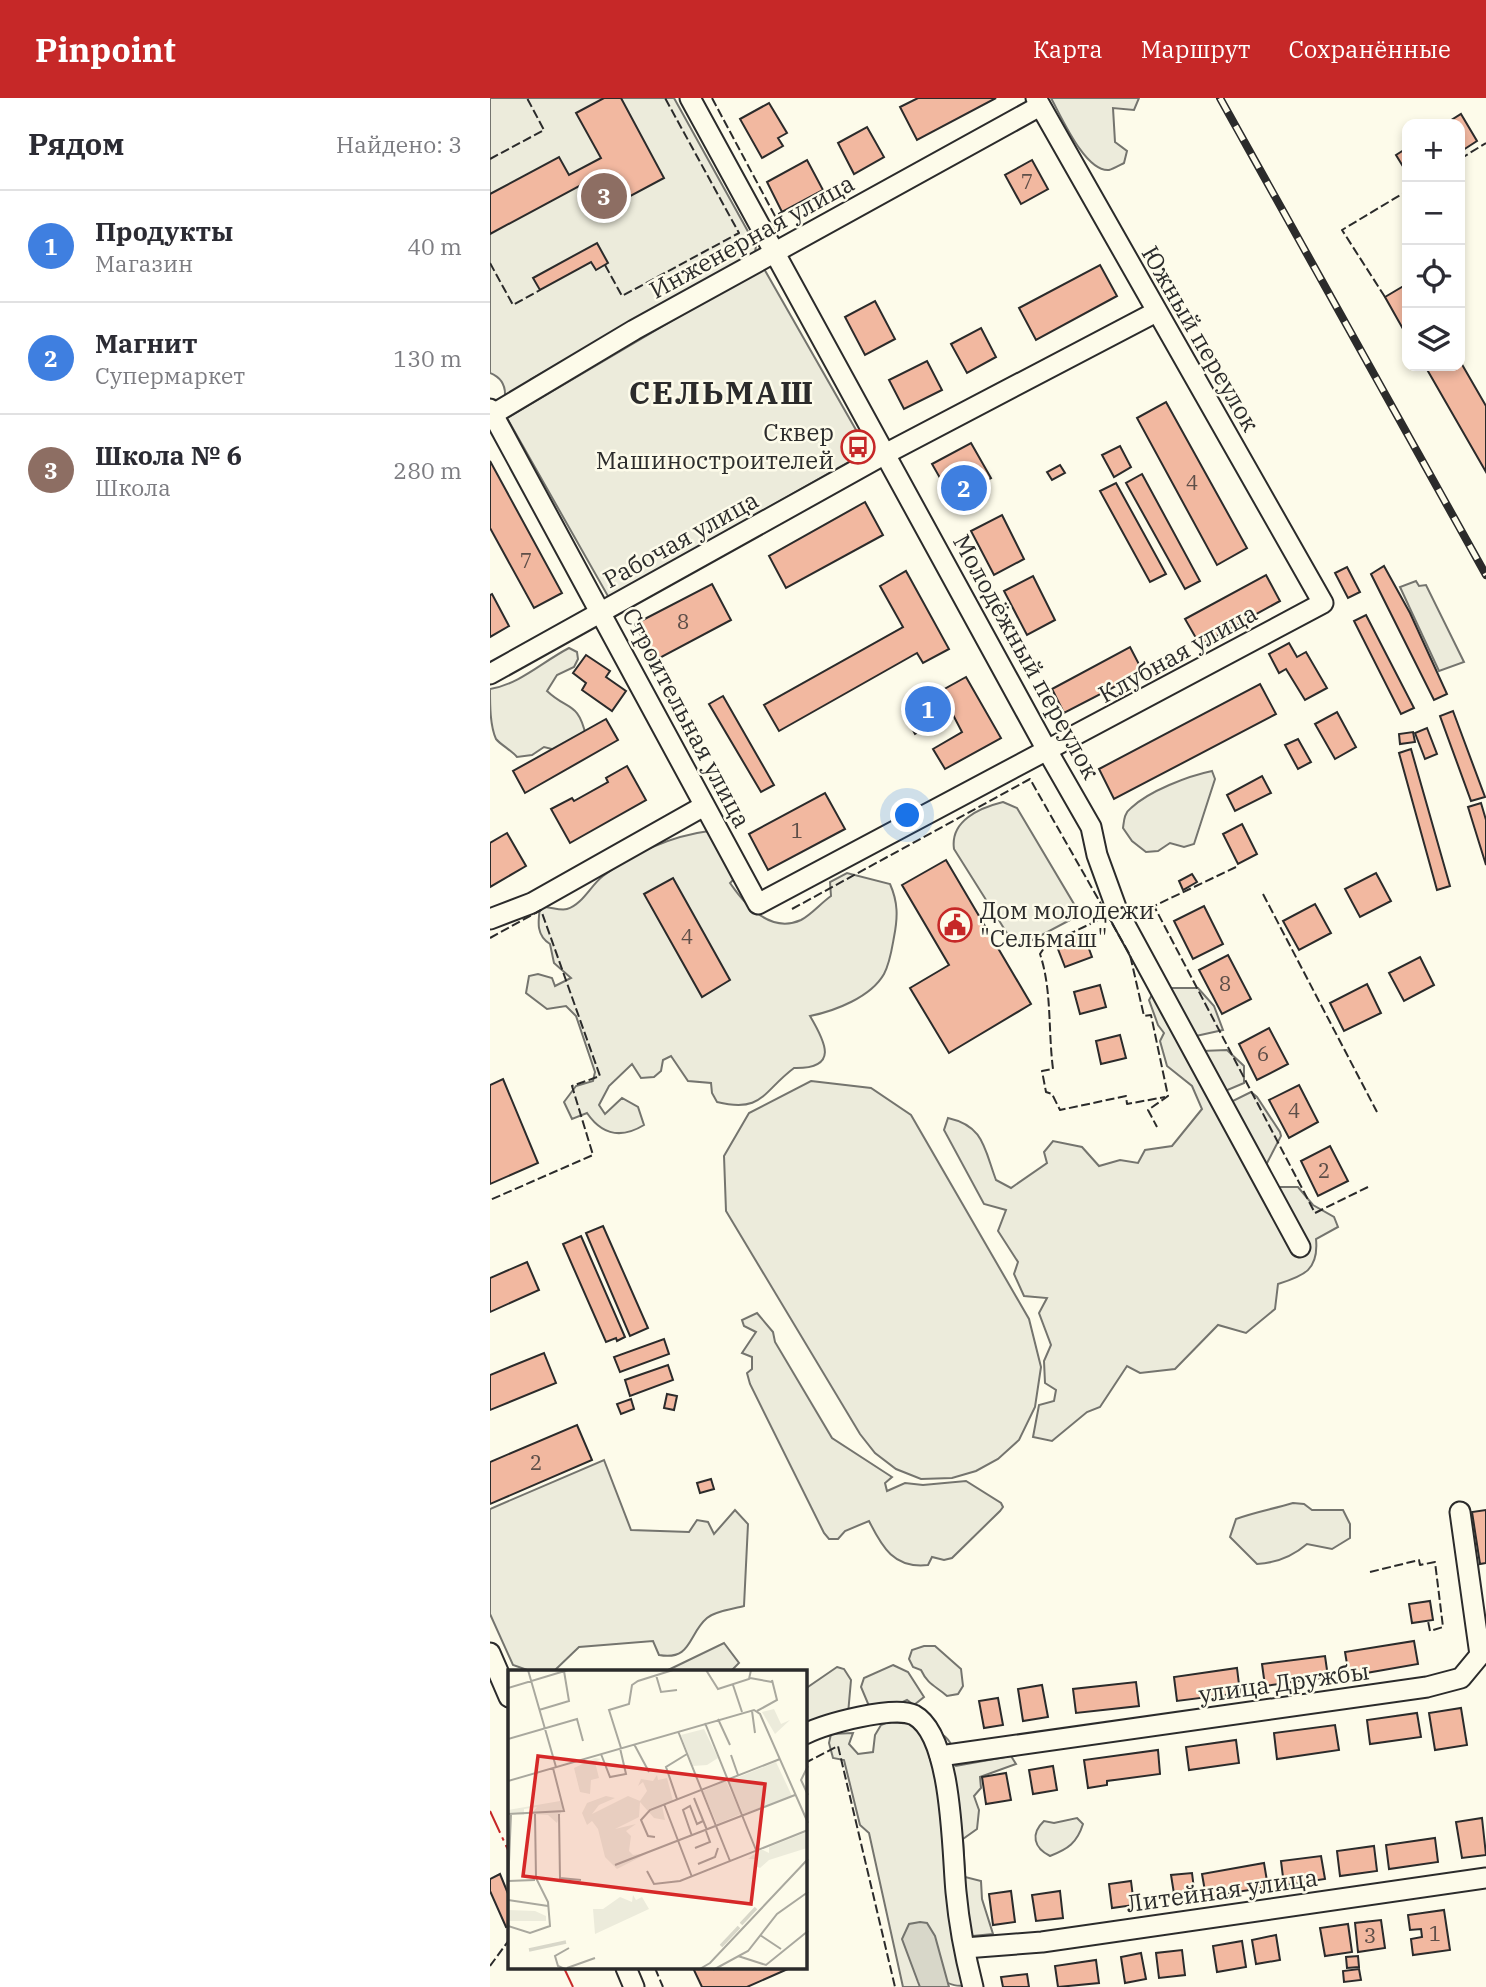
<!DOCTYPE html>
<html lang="ru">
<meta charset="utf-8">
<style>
body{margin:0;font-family:"IBM Plex Serif",serif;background:#f2f2f3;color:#2b2b33}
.controls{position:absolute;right:21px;top:21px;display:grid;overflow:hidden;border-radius:14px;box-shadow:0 4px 10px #0003}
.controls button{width:63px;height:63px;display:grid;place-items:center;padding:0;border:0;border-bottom:2px solid #e1e1e2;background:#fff;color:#2b2b33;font:35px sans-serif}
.you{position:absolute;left:418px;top:718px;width:24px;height:24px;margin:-18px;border:5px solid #fff;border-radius:50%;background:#1a73e8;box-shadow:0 0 0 10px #1a73e833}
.badge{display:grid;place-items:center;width:46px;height:46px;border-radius:50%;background:#c62828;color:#fff;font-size:23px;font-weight:700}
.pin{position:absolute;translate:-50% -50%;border:4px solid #fff;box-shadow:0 2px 7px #0006}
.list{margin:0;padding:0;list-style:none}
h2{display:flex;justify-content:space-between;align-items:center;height:91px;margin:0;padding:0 28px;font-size:30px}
h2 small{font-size:23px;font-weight:400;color:#7c7c81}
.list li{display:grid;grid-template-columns:46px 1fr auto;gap:21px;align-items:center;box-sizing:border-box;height:112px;padding:0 28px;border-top:2px solid #e1e1e2}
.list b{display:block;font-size:26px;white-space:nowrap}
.list p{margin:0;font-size:23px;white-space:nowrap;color:#7c7c81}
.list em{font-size:23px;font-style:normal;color:#7c7c81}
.icon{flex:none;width:38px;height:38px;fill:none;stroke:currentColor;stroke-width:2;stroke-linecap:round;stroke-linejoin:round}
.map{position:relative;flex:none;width:996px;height:1889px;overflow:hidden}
header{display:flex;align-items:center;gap:42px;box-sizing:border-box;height:98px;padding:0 35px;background:#c62828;color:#fff}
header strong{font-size:33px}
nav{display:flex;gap:38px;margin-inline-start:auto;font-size:24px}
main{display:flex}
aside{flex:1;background:#fff}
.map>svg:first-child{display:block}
</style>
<header>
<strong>Pinpoint</strong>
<nav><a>Карта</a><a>Маршрут</a><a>Сохранённые</a></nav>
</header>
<main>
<aside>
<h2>Рядом<small>Найдено: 3</small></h2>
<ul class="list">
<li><span class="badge" style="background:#3f7fe0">1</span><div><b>Продукты</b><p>Магазин</p></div><em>40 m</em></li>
<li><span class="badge" style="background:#3f7fe0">2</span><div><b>Магнит</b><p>Супермаркет</p></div><em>130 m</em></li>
<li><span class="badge" style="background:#8d6e63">3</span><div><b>Школа № 6</b><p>Школа</p></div><em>280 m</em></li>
</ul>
</aside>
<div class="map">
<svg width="996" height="1889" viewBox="0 0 996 1889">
<rect width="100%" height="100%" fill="#fdfbea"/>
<g fill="#ecebdb" stroke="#74746e" stroke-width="2">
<path d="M0,0H184L266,148L265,154L40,282L39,289L22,300L15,296C15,285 10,279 0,275Z"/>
<path d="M561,0H649L644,12L623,10L625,44L637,53L634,65C630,67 623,71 619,72C595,74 571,18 561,0Z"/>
<polygon points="273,169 378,353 119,500 17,320"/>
<polygon points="926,483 929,488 936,487 974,564 949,573 910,489"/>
<path d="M79,550L87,554L88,561L84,569L67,577L57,593C78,613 88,603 96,638L74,654L54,649L42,657L27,659C21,652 11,647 6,641C0,628 0,607 0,591C30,586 52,564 79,550Z"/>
<path d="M722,673L725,681L704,746L694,749L680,745L668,753L656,754L642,743L633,730C634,723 634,715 641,710C659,693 698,678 722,673Z"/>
<path d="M513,704L527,710L584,806L580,822L535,846L520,840L464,751C460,723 489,710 513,704Z"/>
<path d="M219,733L248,777L240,785C255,807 280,836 311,822C321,817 331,805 341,798L340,784L357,775L400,786C408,804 408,819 404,839C402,850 400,865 394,876C381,899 345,913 320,918C336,945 349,971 304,970C272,994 273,1015 227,1004L222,995L221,985L198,983L181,958L173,962L171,973L164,979L151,980L142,966L119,988L109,1007L115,1016L132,1000L148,1009L154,1027C131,1041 112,1037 97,1015L82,1021L74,1004L86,988L103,983L105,974L86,918L76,908L57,911L36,895L39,878L48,876L62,880L65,888L81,880L64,865L60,846C46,837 48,824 50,809C59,808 69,813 77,811C92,807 101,787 113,778C143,755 181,738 219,733Z"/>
<path d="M682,890H708L724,908L733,932L706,938L712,953L737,952L754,968V985L735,993L741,1004L761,994L767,999L790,1034L791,1038L776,1067L787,1089H808L823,1107L844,1119L848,1129L826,1141C829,1172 814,1178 788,1186L785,1211L756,1235L728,1227L685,1271L650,1275L637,1268L610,1309L597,1314L562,1343L543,1339L549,1307L564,1303L566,1292L555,1285L554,1263L561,1247L549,1215L557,1200L534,1198L524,1176L528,1164L508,1133L516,1112L494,1106L454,1032L458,1020C494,1028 494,1050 506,1082L521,1090L557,1065L554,1054L563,1043L592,1049L609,1068L630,1062L648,1065L655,1052L682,1048L712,1011L702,988L677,968L670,943L674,935L668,927L659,902L663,895Z"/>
<polygon points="321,983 381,990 421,1017 539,1221 551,1269 545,1309 529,1342 508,1361 486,1373 462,1380 431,1381 406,1371 385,1355 370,1336 236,1113 234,1058 259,1015"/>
<path d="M267,1215L283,1234L285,1244L342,1340L402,1379L395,1385L397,1393L415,1385L433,1387L476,1383L511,1405L513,1409L510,1413L462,1460L454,1462L442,1459L438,1467C404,1471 392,1449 379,1423L355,1433L348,1441H339L334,1435L260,1286L257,1275L262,1271V1259L252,1255L266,1234L254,1228L252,1222Z"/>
<path d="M114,1362L141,1432L199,1434L207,1422L218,1424L224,1436L245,1412L258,1426L254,1508C243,1511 225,1513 217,1520C198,1536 202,1563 169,1557L163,1543L89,1549L63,1574H43L23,1567L0,1516V1411Z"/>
<path d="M803,1405L814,1406L822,1412H853L860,1426V1440L842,1451L817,1446C803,1458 785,1465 767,1466L740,1439L746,1421C765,1414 783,1411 803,1405Z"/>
<polygon points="234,1545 249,1565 240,1574 174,1574"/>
<path d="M434,1548H445L471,1571L473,1588L468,1596L457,1598C446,1588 438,1587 431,1572L423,1569L419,1561L422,1552Z"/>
<polygon points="403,1567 418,1574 434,1599 424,1607 417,1602 402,1609 379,1608 371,1589 374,1580"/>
<polygon points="347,1569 354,1571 361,1582 358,1616 315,1631 315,1591"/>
<path d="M406,1621L419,1625L429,1635C444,1634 453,1632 461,1646L458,1654L466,1668L521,1658L526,1666L490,1679L491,1690L484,1698L489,1712L487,1731L473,1741L475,1779L491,1783L492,1801L503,1836L463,1840V1846L471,1855L487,1861L478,1887C467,1889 461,1887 452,1882L433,1889H413L379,1735L370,1727L354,1662L343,1660L339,1645L341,1636L363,1635L359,1646L368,1656L383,1654L385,1637L391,1627Z"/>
<path d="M587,1720L593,1726C587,1745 578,1751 560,1758C544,1750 540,1736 554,1723L564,1725Z"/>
</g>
<polygon fill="#d8d7c9" stroke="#74746e" stroke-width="2" points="430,1824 437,1825 445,1838 459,1889 430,1889 428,1884 412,1841 419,1826"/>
<g fill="#f2b8a0" stroke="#2b2b2b" stroke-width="2">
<polygon points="114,0 131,0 174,80 133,102 117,73 0,136 0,96 69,59 79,77 111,60 86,15"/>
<polygon points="428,0 506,0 427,42 410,9"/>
<polygon points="279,5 297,35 288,40 293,48 272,60 250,21"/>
<polygon points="971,16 987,43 970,54 970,26 955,26"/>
<polygon points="377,29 394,59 364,76 348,45"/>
<polygon points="917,50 917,75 906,57"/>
<polygon points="317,62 333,92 292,114 277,84"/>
<polygon points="542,62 558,91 531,106 515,77"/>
<polygon points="107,145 118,165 106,172 101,164 50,192 43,180"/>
<polygon points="610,167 627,198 546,242 529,210"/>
<polygon points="917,186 917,238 895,199"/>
<polygon points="385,203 405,241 375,257 355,219"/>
<polygon points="491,230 506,259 477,275 461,246"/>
<polygon points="437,263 452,292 414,311 399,282"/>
<polygon points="970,263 996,308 996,374 935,268 970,268"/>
<polygon points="676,304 757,450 727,467 647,320"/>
<polygon points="481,345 501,380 462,401 442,366"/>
<polygon points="630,348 641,369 624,379 612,357"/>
<polygon points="0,363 72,495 44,510 0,430"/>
<polygon points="570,367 575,375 562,382 557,374"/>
<polygon points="652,376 710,483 695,491 636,385"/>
<polygon points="626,385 676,476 660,484 610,393"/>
<polygon points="375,404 393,437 296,490 279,458"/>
<polygon points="512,417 534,461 504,477 481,433"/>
<polygon points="894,468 920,515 957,596 944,602 881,476"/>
<polygon points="857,469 870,494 858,500 845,475"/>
<polygon points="416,473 459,551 433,565 427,555 289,633 274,607 413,529 390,488"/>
<polygon points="776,477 790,503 710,547 695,521"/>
<polygon points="543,478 565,522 537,537 514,493"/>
<polygon points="222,486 241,522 164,563 145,526"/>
<polygon points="2,496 19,528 0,539 0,497"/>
<polygon points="876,517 924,610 911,616 864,523"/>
<polygon points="799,545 807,559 816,554 837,590 815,602 796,571 789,575 779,556"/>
<polygon points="640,549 653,574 574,615 562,591"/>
<polygon points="96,557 120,573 116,579 136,593 122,613 92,592 96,585 83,575"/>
<polygon points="476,579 511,640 455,671 443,651 472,634 462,615 425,636 413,614"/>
<polygon points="770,586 786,616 624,701 609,671"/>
<polygon points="233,598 284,687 271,694 219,606"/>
<polygon points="963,613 995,699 981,703 950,618"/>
<polygon points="847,614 866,649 845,661 825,626"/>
<polygon points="116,621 128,642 35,695 23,673"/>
<polygon points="937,630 947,656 935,661 925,635"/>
<polygon points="923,634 925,644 910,646 909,636"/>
<polygon points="808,641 821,664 808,671 795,647"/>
<polygon points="921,651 960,788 947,792 909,655"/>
<polygon points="137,668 156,702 80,745 61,711 82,700 84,703 118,684 116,680"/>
<polygon points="772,678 781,695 745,713 737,697"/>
<polygon points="335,695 355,731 278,772 259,736"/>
<polygon points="991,705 996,722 996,767 978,709"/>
<polygon points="752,726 767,756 748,766 733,736"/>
<polygon points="17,735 36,768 0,789 0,745"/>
<polygon points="456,762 541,906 459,955 420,890 459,867 412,787"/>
<polygon points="886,775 901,803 870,819 855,791"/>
<polygon points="702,776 707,784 693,792 689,783"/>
<polygon points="183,780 240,882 212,899 154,796"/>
<polygon points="825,806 841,835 809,852 793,823"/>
<polygon points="714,808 733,846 703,861 684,823"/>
<polygon points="593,835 602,859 575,869 566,846"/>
<polygon points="738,857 761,901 732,916 709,872"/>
<polygon points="930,859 944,887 914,903 899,875"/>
<polygon points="877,886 891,915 854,933 840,905"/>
<polygon points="610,887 616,909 590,916 584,894"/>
<polygon points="779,930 798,966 767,982 749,946"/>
<polygon points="630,937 636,960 611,966 606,943"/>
<polygon points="13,981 48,1065 0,1086 0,987"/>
<polygon points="809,987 828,1024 799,1040 779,1002"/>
<polygon points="840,1048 858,1083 828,1098 811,1063"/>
<polygon points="113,1128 158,1230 140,1238 96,1135"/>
<polygon points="91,1138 135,1239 127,1243 126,1240 116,1244 73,1146"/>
<polygon points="37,1164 49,1192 0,1214 0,1180"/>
<polygon points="174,1241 179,1256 130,1274 124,1259"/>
<polygon points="54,1255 66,1285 0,1312 0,1277"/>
<polygon points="178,1267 183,1282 140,1298 135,1282"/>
<polygon points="177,1296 187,1298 184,1312 174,1310"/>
<polygon points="141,1301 144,1311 131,1316 127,1306"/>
<polygon points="87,1327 102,1362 0,1406 0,1364"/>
<polygon points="221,1381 224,1391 210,1395 207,1385"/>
<polygon points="996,1412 996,1465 990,1466 982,1414"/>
<polygon points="940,1503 943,1522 922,1525 919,1506"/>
<polygon points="924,1543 928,1566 859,1578 855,1554"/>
<polygon points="835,1558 838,1579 775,1588 772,1566"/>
<polygon points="747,1570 750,1595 687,1603 684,1579"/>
<polygon points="646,1584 649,1608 586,1615 583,1591"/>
<polygon points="552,1587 558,1619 533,1623 528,1591"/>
<polygon points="508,1600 513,1627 494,1630 489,1603"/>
<polygon points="971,1610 977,1647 945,1652 939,1615"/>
<polygon points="927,1615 931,1639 880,1646 877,1622"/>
<polygon points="845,1627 849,1652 787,1661 784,1635"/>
<polygon points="746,1642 749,1665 699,1672 696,1649"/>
<polygon points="668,1652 670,1676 617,1683 617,1687 598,1690 594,1662"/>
<polygon points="563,1668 567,1692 543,1696 539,1672"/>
<polygon points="516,1675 521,1702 496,1706 492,1679"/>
<polygon points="992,1720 996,1757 972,1760 966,1724"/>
<polygon points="945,1740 948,1764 899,1771 896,1747"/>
<polygon points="884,1748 887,1773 850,1778 847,1753"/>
<polygon points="831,1758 835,1781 794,1787 791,1763"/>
<polygon points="774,1765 778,1789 716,1799 712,1776"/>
<polygon points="702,1775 705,1799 685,1802 681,1777"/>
<polygon points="10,1776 19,1798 19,1828 16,1829 0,1793 0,1781"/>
<polygon points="641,1783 644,1807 622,1810 619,1786"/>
<polygon points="521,1793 525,1824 503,1827 499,1796"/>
<polygon points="570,1793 573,1820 546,1823 542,1797"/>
<polygon points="954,1812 960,1852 923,1857 921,1841 932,1839 931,1831 920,1832 918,1817"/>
<polygon points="891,1822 895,1850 868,1854 865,1825"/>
<polygon points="858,1826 862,1854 835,1858 830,1830"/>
<polygon points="786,1837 790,1862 766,1866 762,1842"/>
<polygon points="752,1843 756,1869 727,1874 723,1848"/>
<polygon points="692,1852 695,1877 669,1880 666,1855"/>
<polygon points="651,1855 656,1881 635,1885 631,1859"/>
<polygon points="868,1858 869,1869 857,1870 856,1859"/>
<polygon points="606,1862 609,1885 568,1889 565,1868"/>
<polygon points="203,1870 300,1870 257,1889 212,1889"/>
<polygon points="869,1871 871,1882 854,1884 853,1873"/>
<polygon points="537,1876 539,1889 513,1889 511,1879"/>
</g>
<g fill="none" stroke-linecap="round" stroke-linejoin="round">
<defs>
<g id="minor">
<polyline points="200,0 558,654 601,729 607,757 627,812 810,1149"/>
<polyline points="0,311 268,806 833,505 546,0"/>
<polyline points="0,318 144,232 550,8"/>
<polyline points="0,576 397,355 666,214"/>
<polyline points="0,821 42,805 214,708"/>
<polyline points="0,1555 19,1599"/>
<path d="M315,1636C335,1626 404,1607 424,1617C463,1638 462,1754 466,1794C469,1826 475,1858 483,1889"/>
<polyline points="450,1658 937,1589 971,1580 990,1557 970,1414"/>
<polyline points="475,1850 552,1844 996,1780"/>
<polyline points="136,1870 144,1889"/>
</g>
</defs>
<use href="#minor" stroke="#2b2b2b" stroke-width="23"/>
<use href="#minor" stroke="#fdfbea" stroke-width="19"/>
<defs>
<polyline id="rail" points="730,0 996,477"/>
</defs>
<use href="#rail" stroke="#2b2b2b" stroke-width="8"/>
<use href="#rail" stroke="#fdfbea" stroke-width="5" stroke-dasharray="16" stroke-linecap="butt"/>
<g stroke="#2b2b2b" stroke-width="2" stroke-dasharray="9 3.5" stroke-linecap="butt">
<polyline points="222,0 285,118 292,114"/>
<polyline points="0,61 54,32 37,0"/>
<polyline points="970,61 996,45"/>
<polyline points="0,165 23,207 50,192"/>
<polyline points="115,167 132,198 249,135 175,0"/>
<polyline points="895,199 852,132 917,93"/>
<polyline points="746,769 664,808 825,1115 880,1088"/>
<polyline points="773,796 887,1014"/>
<polyline points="302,811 540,681 640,857 654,918 661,917 678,998 658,1012 667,1029"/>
<path d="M619,817L556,847L550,856C562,892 558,932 563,971L552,973L556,994L562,996L570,1012L636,998L637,1006L675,999"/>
<polyline points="0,840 51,812 110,978 82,988 103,1057 0,1102"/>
<polyline points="880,1474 929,1462 930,1467 945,1464 953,1529 940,1533 938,1523"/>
<polyline points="315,1665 348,1648 405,1889"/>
<polyline points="0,1868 19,1842"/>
<polyline points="165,1870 173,1889"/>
</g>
<g stroke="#c62828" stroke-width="2" stroke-dasharray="24 5 3.5 5" stroke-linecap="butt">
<polyline points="0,1713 19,1754"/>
<polyline points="74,1870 83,1889"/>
</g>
</g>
<defs>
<symbol id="bus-ring" viewBox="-11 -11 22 22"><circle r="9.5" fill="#fdfbea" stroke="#c62828" stroke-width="1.5"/><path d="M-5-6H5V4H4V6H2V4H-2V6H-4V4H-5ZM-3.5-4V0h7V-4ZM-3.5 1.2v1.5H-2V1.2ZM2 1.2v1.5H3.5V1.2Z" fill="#c62828"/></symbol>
<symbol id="civic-ring" viewBox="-11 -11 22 22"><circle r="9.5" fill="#fdfbea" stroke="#c62828" stroke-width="1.5"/><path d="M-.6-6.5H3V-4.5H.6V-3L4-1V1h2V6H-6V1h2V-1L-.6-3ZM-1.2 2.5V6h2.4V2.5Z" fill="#c62828"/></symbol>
</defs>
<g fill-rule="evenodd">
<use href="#bus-ring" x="349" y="330" width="38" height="38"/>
<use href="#civic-ring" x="446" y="808" width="38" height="38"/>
</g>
<g text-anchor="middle" stroke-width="5" stroke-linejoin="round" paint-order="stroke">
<g font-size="21" fill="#5d4e48">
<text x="537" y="91">7</text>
<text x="702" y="392">4</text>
<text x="36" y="470">7</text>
<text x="193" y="531">8</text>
<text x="307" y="740">1</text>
<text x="197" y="846">4</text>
<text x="735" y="893">8</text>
<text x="773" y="963">6</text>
<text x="804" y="1020">4</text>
<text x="834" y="1080">2</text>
<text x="46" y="1372">2</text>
<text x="945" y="1843">1</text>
<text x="880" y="1845">3</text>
</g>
<g font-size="24" fill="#2b2b2b" stroke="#fdfbea">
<text transform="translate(262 139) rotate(-29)" y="8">Инженерная улица</text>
<text transform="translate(710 241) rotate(60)" y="8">Южный переулок</text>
<text transform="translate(191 442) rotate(-29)" y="8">Рабочая улица</text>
<text transform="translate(688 556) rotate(-29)" y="8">Клубная улица</text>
<text transform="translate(536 559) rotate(61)" y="8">Молодёжный переулок</text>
<text transform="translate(196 620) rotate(62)" y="8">Строительная улица</text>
<text transform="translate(794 1585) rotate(-8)" y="8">улица Дружбы</text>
<text transform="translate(732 1793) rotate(-8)" y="8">Литейная улица</text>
</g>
<g font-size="24" fill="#2b2b2b" stroke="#fdfbea" text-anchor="end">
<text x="344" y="343">Сквер<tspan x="344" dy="28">Машиностроителей</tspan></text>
<text x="490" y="821" text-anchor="start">Дом молодежи<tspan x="490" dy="28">"Сельмаш"</tspan></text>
</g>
<g font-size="32" font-weight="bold" letter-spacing="2" fill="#2b2b2b" stroke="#fdfbea">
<text x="232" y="306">СЕЛЬМАШ</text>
</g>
</g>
<g transform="translate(18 1572)">
<rect width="299" height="299" fill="#fdfbea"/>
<path d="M266,39L273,54L282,50L267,64L254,42ZM196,59L210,88L199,95L185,96L173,65ZM87,88L93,89L87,92L91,108L83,110L82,124L72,122L66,98ZM268,92L284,126L235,144L221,111ZM149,105L150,110L159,108L165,131L154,136L157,150L146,148L132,132L131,147L107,159L128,154L118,161L123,166L121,181L125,185L140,183L109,199L97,187L90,159L84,151L79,155L74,143L79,133L98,126L107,128L91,135L84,144L120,126L132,131L139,121L135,112L130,116L133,109L145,111ZM218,111L233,144L209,154L195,121ZM52,131L55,137L49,153L40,145L23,144L29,137L16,139V145L0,143V140ZM299,162V178L261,190L252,198L247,196V189H240L253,179L261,183V177ZM125,225L128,230L134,227L141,239L87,264L85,239H95L112,227L124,232ZM0,240L27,241L38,246V251H0Z" fill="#ecebdb"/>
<path fill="none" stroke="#d8d7c9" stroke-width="3.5" d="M233,254L248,238M213,276L231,257M21,280L58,272"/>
<path fill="none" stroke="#a9a89e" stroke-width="2" d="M20,0L48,97M198,0L210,19L241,9L243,0M148,5L153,22L169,20M242,8L264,12M225,15L234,42M0,18L60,0M31,40L61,31L56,1M244,41L247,63M249,41L269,30L264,10M210,49L222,75M197,53L248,180M170,61L222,191M0,69L69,49L75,71M126,74L141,102M113,78L101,40L121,34L124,15L130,11L165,0M93,84L102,107L118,104L112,78M223,85L230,105M300,96L293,110L300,125M0,111L246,40L252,44L300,153M186,128L199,160M169,129L158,97L179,84M156,134L184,207M0,144L56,141L45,98M51,144L52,208L73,210M184,166L175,140L182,136L189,154L195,151M147,167L140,166L133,150L142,140L272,89M187,178L202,172L198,161M190,194L207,187L210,178M107,195L287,125M139,201L146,214L172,211L300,160M0,211L27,210M0,216L3,144M0,230L40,236M0,256L22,263L42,256L40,232L28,208L27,144M252,265L273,279M230,286L258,295L300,261M59,298L87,288M59,300L50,296L47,286L61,278M190,300L202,293L300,189M205,300L240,281L269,244L300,222"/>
<path fill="#d62828" fill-opacity="0.15" stroke="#d62828" stroke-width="3.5" d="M30,86L257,114L243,234L15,206Z"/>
<rect width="299" height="299" fill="none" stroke="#2b2b2b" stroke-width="3.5"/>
</g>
</svg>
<div class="controls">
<button>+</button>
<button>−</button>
<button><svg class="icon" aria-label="locate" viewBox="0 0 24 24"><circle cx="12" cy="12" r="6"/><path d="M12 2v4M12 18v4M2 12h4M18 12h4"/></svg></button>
<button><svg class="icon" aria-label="layers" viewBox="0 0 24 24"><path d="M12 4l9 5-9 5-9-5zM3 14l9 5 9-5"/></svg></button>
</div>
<div class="you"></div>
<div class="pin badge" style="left:438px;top:611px;background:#3f7fe0">1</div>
<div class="pin badge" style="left:474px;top:390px;background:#3f7fe0">2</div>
<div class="pin badge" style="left:114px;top:98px;background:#8d6e63">3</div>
</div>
</main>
